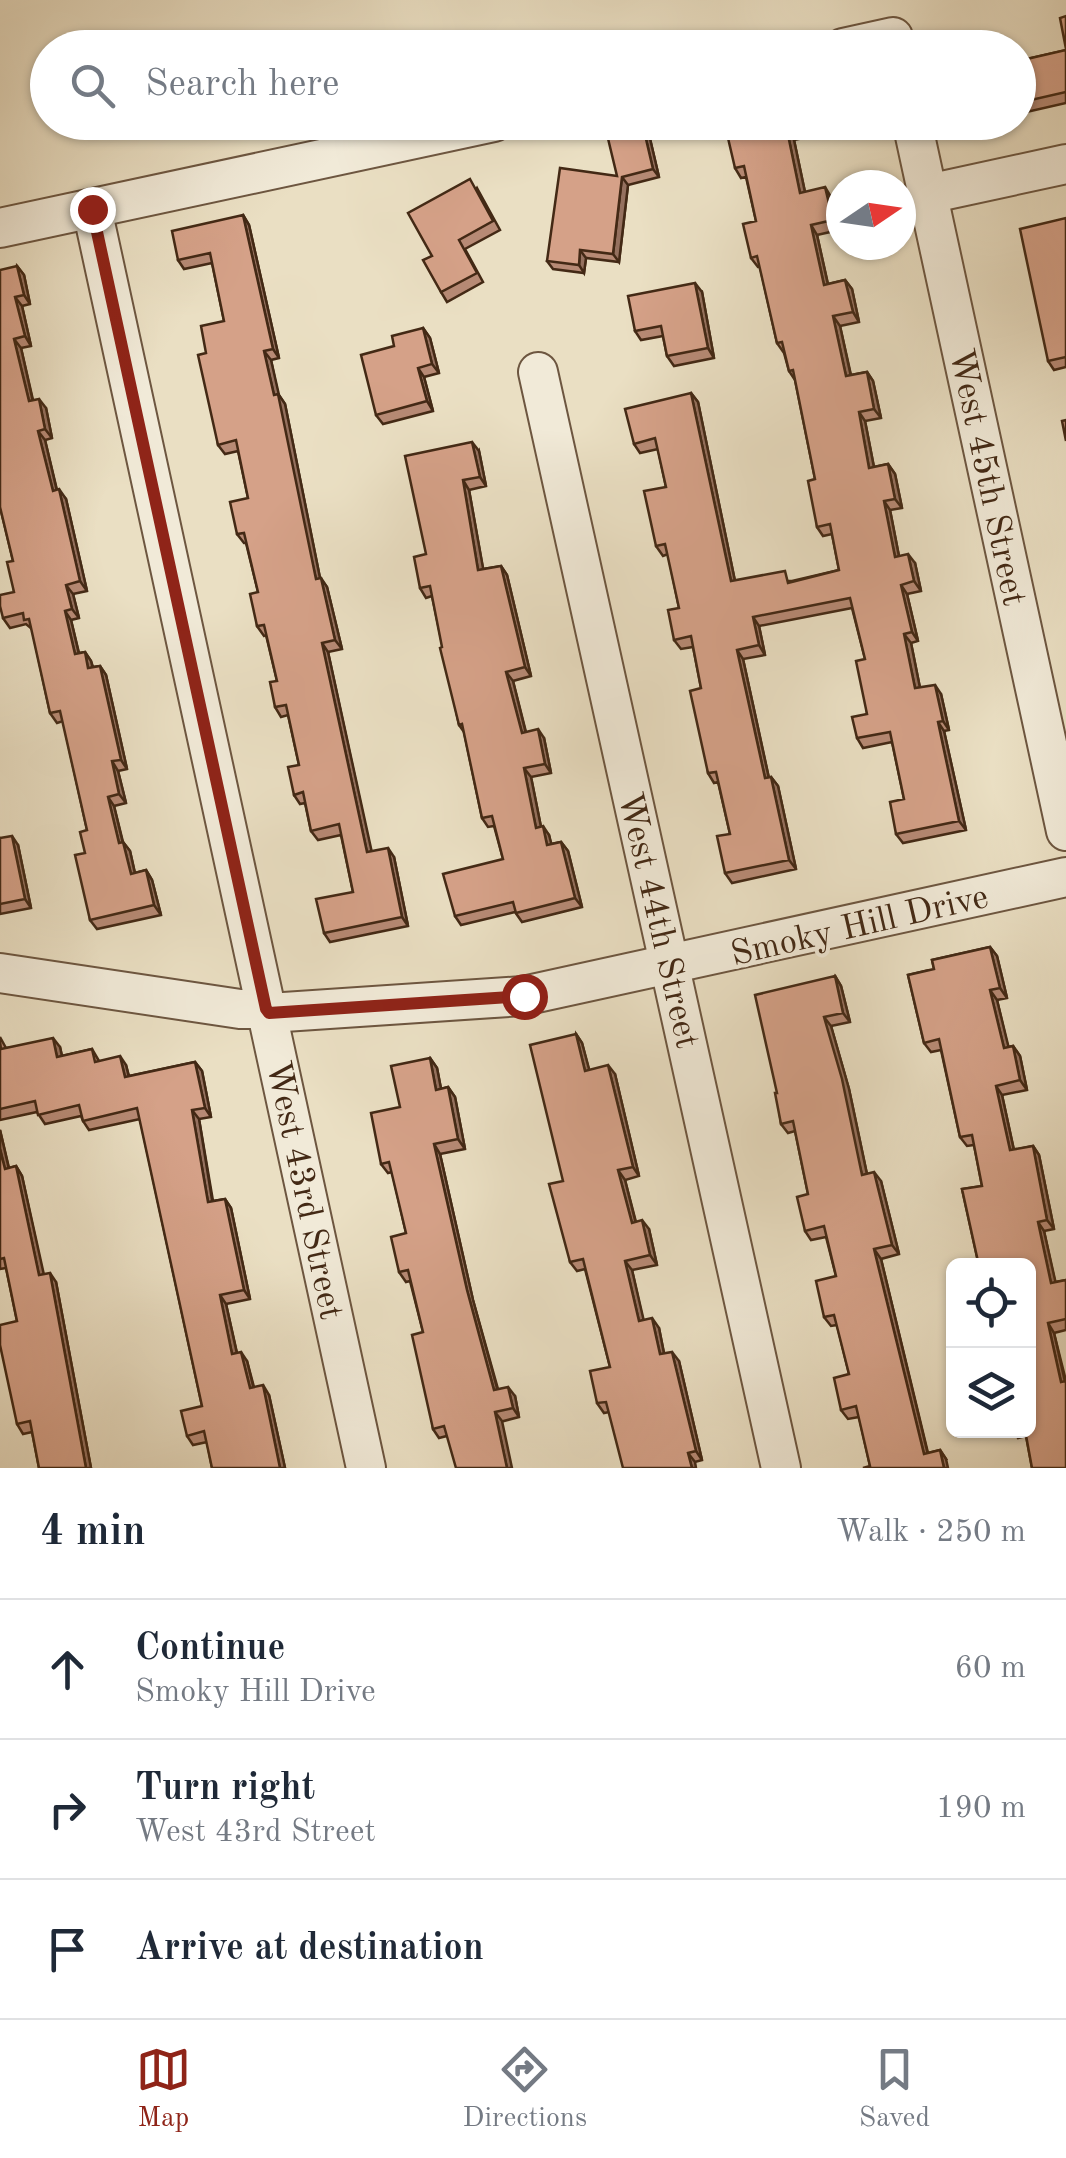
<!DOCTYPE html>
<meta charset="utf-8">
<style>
body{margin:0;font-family:"Old Standard TT",serif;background:#f6f6f7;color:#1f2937}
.controls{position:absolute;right:30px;bottom:30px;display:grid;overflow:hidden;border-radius:15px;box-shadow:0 2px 8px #0004}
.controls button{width:90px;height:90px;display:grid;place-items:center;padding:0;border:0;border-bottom:2px solid #e0e1e3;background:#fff;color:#1f2937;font:50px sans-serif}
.compass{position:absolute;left:826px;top:170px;width:90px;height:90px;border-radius:50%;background:#fff;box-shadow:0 2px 8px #0004;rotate:77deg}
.stop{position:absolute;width:30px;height:30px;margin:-22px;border:8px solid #8f2418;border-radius:50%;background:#fff}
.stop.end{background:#8f2418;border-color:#fff;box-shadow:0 2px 10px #0008}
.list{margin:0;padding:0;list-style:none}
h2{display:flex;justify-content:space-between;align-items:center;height:130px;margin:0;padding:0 40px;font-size:42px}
h2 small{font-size:32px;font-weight:400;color:#747a83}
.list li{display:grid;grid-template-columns:65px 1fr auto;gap:30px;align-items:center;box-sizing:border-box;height:140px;padding:0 40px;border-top:2px solid #e0e1e3}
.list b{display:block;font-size:38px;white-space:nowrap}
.list p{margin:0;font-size:32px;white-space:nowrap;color:#747a83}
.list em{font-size:32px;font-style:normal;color:#747a83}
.icon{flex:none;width:55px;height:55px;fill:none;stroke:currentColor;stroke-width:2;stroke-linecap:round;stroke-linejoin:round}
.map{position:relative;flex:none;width:1066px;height:1468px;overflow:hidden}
.search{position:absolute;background:#fff;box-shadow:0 2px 8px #0004;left:30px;right:30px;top:30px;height:110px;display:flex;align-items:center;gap:25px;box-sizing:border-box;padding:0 35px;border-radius:55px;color:#747a83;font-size:38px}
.sheet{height:550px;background:#fff}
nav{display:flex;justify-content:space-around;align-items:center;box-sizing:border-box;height:140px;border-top:2px solid #e0e1e3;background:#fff;font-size:28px;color:#747a83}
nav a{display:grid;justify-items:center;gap:5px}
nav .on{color:#8f2418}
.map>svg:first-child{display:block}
</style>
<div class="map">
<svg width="1066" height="1468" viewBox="0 0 1066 1468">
<rect width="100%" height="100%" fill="#eadfc3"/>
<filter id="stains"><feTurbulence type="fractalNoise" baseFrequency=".002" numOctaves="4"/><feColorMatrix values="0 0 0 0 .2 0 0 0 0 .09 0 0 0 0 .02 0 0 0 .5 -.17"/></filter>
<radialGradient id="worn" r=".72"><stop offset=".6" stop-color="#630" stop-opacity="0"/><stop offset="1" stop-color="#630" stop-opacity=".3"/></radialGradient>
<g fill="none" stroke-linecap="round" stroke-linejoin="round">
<defs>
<g id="minor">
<polyline points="843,48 893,37 896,48"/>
<polyline points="912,122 1066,831"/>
<polyline points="928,194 1066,164"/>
<polyline points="92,209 366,1468"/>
<polyline points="0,228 494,122"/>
<polyline points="538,372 781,1468"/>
<polyline points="0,973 240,1009 266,1009 269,1013 523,996 1066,877"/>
</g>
</defs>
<use href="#minor" stroke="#6d5640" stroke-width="42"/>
<use href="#minor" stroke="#f1ead8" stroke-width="38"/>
</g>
<g fill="#b78a75" stroke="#432915" stroke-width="2.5">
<polygon points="1066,50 1066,103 1018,114 1018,61"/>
<polygon points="736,122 815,122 817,135 794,140 805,192 831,197 839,230 817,235 828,284 845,280 852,289 859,322 840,326 851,375 867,372 873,381 881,418 865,421 874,467 888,464 895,474 902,508 890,510 899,556 915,563 921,591 907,594 918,641 911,643 920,688 941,694 949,730 944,731 966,830 903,843 896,834 904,799 892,742 863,748 857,738 867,714 865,659 852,608 759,626 765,655 743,659 769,778 771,777 778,786 796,869 732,883 725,873 730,834 718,782 714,783 708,773 701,688 693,647 681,649 674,640 679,608 668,554 663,556 656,546 666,487 658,449 640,453 634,444 691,393 698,402 735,581 792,581 839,570 832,534 823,536 817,527 815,479 795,380 789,371 784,353 777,343 760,267 758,267 751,258 756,221 746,177 741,178 735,168 738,136"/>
<polygon points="647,126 659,177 628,185 619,262 586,258 584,273 553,269 547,261 617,176"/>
<polygon points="477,188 500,230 465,249 483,282 447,302 441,292 432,256"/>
<polygon points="243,215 249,225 279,358 271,360 278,394 285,404 320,578 327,587 342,649 328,652 371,852 394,857 408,926 330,942 324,933 353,892 341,835 318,840 311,831 305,803 300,804 294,795 299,765 288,715 281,717 275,707 277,681 266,635 264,636 257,626 258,592 246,543 244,543 237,534 248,498 238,451 225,454 218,445 206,353 224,321 212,263 184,269 178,260"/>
<polygon points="1066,218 1066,367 1054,370 1048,361"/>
<polygon points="17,266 24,275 30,304 22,306 31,346 21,348 33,400 46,408 52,438 45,440 57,490 66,499 87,591 73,594 79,618 71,620 79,653 85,652 91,661 93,667 100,666 106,675 127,769 118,771 126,803 114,806 123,842 130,851 135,873 146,870 152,880 161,915 97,929 90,920 85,853 87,830 63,721 57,723 50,713 32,629 26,624 10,628 3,618 14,592 13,561 0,507"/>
<polygon points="702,292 714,358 674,366 667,356 663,336 641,340 635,331"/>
<polygon points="423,328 430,338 439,373 424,377 433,411 383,424 376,415 394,346"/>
<polygon points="479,451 486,486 469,490 483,569 501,566 507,575 531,676 513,681 526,732 544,738 551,773 531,777 541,827 549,835 551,844 561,842 568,851 582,907 522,922 515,912 461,925 455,916 503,859 494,826 488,827 482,818 464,732 459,725 432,596 426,598 420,588 426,554"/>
<polygon points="0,838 18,845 31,908 0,914"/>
<polygon points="990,947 997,956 1007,998 997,1000 1008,1047 1013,1046 1020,1056 1027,1090 1002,1095 1014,1150 1033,1146 1039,1155 1054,1229 1044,1231 1055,1282 1066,1280 1066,1330 1054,1333 1066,1381 1066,1468 1032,1468 1026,1436 1018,1438 1013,1430 1028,1430 1028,1266 979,1266 962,1189 982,1186 974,1145 967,1146 960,1137 941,1050 931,1052 924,1043 908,975 934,969 932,960"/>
<polygon points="835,976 841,986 850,1022 831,1026 849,1089 867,1174 881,1181 899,1254 881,1259 928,1453 940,1450 946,1459 870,1466 859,1417 848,1419 841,1410 849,1374 837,1325 831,1326 824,1317 836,1276 826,1237 811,1240 805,1231 808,1194 795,1131 788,1133 781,1124 777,1093"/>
<polygon points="576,1034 582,1043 589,1070 615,1074 639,1176 625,1180 636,1222 649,1229 657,1265 632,1270 643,1320 659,1328 664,1353 679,1361 702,1460 695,1462 609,1412 604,1413 597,1403 610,1367 585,1269 577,1271 570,1262 563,1181"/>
<polygon points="0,1037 6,1048 60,1047 62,1056 92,1049 99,1061 126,1065 129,1076 195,1062 202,1071 211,1117 199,1119 213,1201 225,1199 231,1208 250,1299 226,1304 237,1353 247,1361 254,1387 269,1395 285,1468 212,1468 207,1442 193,1445 187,1436 202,1406 140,1119 89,1130 83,1121 81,1116 45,1124 37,1112 0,1120"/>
<polygon points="430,1058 437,1068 441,1089 448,1087 455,1097 465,1149 440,1154 473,1300 498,1389 515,1396 519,1417 439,1438 433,1429 423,1332 410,1281 406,1282 399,1272 406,1233 392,1172 388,1173 381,1164 400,1107"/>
<polygon points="0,1130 9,1168 16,1166 22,1176 43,1274 56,1282 91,1468 39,1468 32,1432 23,1434 17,1424 17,1321 6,1268 0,1269"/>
</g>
<g fill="#95715f" stroke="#432915" stroke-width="2.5">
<polygon points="642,122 644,122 647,126 659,177 653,169"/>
<polygon points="810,122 815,122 817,135 811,125"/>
<polygon points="787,130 794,140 807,202 800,193"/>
<polygon points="622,177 628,185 619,262 613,254"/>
<polygon points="825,187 831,197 839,230 833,220"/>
<polygon points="243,215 249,225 279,358 273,349"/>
<polygon points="811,225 817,235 830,294 824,285"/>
<polygon points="580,250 586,258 584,273 579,265"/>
<polygon points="17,266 24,275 30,304 24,295"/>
<polygon points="845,280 852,289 859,322 853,312"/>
<polygon points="695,283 702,292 714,358 708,348"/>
<polygon points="15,297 22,306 31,346 25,336"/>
<polygon points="833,316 840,326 853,386 846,376"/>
<polygon points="423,328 430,338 439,373 432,364"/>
<polygon points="14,339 21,348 35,411 29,401"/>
<polygon points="264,351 271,360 279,395 285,404 322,588 316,579"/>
<polygon points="418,368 424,377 433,411 427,401"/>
<polygon points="867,372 873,381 881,418 874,409"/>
<polygon points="691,393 698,402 737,591 731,581"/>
<polygon points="39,399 46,408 52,438 45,429"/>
<polygon points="859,412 865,421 876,478 869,468"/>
<polygon points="38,431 45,440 59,500 53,491"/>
<polygon points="472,442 479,451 486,486 480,477"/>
<polygon points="888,464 895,474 902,508 895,499"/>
<polygon points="463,480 469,490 485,579 478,570"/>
<polygon points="59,489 66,499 87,591 80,581"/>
<polygon points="884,501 890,510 901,567 895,557"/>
<polygon points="908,554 915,563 921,591 914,581"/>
<polygon points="501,566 507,575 531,676 525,667"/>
<polygon points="321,578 327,587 342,649 335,640"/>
<polygon points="66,585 73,594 79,618 72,609"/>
<polygon points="901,585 907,594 918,641 912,632"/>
<polygon points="65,611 71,620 81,663 75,654"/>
<polygon points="753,617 759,626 765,655 759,645"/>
<polygon points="904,634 911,643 922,698 915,688"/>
<polygon points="322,643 328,652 374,862 367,852"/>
<polygon points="737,650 743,659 771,788 765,778"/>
<polygon points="85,652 91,661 95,678 88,668"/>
<polygon points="100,666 106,675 127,769 121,760"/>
<polygon points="506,672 513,681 528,742 522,733"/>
<polygon points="935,685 941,694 949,730 943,721"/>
<polygon points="938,722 944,731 966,830 959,821"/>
<polygon points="538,729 544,738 551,773 545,764"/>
<polygon points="112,761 118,771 126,803 119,794"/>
<polygon points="524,768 531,777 543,837 536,828"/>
<polygon points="771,777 778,786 796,869 789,860"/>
<polygon points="108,797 114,806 125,852 119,843"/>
<polygon points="543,826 549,835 554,854 547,845"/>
<polygon points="12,836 18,845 31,908 25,899"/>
<polygon points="123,842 130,851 137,883 131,874"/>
<polygon points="561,842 568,851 582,907 575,898"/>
<polygon points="388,848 394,857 408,926 402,917"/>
<polygon points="146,870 152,880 161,915 154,905"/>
<polygon points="990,947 997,956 1007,998 1000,988"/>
<polygon points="835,976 841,986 850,1022 843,1013"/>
<polygon points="990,990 997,1000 1011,1057 1004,1048"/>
<polygon points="824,1017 831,1026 849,1089 869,1184 862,1175"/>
<polygon points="576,1034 582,1043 592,1080 585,1071"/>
<polygon points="53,1038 60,1047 64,1066 57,1057"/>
<polygon points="1013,1046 1020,1056 1027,1090 1020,1080"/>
<polygon points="120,1056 126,1065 131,1086 125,1077"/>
<polygon points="430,1058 437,1068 443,1099 436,1090"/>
<polygon points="195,1062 202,1071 211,1117 205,1108"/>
<polygon points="608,1065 615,1074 639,1176 633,1167"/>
<polygon points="996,1086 1002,1095 1016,1160 1010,1150"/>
<polygon points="448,1087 455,1097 465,1149 458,1139"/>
<polygon points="192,1110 199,1119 214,1212 208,1202"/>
<polygon points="0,1130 11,1178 5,1169 0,1149"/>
<polygon points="434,1144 440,1154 473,1300 500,1399 494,1390 467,1290"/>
<polygon points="1033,1146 1039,1155 1054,1229 1047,1220"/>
<polygon points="16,1166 22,1176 46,1284 39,1275"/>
<polygon points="618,1170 625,1180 638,1232 632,1223"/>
<polygon points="874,1172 881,1181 899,1254 892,1245"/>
<polygon points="225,1199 231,1208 250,1299 244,1290"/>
<polygon points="642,1220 649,1229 657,1265 650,1255"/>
<polygon points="1038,1222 1044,1231 1058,1293 1051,1283"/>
<polygon points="874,1249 881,1259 930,1463 924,1454"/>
<polygon points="625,1261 632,1270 646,1330 639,1321"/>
<polygon points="50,1273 56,1282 91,1468 86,1468"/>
<polygon points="220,1295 226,1304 239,1363 232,1354"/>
<polygon points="652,1318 659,1328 666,1364 660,1354"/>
<polygon points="1048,1323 1054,1333 1066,1386 1061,1382"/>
<polygon points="241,1352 247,1361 256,1398 250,1388"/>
<polygon points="672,1352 679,1361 702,1460 696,1451"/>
<polygon points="263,1385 269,1395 285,1468 280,1468"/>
<polygon points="508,1387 515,1396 519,1417 513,1408"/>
<polygon points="495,1412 502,1421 512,1468 507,1468"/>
<polygon points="940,1450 946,1459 948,1468 944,1468"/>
<polygon points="688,1453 695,1462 696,1468 692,1468"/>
</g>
<g fill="#d5a188" stroke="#432915" stroke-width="2.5">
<polygon points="1066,16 1066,49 1060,18"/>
<polygon points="990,36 993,48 959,48 958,44"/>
<polygon points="1066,50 1066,92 1018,103 1018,61"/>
<polygon points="622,122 642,122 653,169 622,177 613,254 580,250 579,265 547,261 560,168 617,176 605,126"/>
<polygon points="736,122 810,122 811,125 787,130 800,193 825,187 833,220 811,225 824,285 845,280 853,312 833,316 846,376 867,372 874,409 859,412 869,468 888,464 895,499 884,501 895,557 908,554 914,581 901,585 912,632 904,634 915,688 935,685 943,721 938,722 959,821 896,834 890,802 904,799 890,732 857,738 852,717 867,714 856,661 865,659 850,598 753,617 759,645 737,650 765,778 771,777 789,860 725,873 717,836 730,834 716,772 708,773 690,691 701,688 691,636 674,640 668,610 679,608 665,544 656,546 644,491 666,487 655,438 634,444 625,409 691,393 731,581 785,571 788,583 839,570 830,524 817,527 808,481 815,479 793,370 789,371 782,342 777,343 757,256 751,258 743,224 756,221 744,166 735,168 728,138 738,136"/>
<polygon points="470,179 493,221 459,240 477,273 441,292 423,260 432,256 408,213"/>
<polygon points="243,215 273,349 264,351 274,395 278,394 316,579 321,578 335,640 322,643 367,852 388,848 402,917 324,933 316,899 353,892 339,824 311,831 303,792 294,795 288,767 299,765 286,705 275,707 270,682 277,681 264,625 257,626 250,594 258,592 244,533 237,534 230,502 248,498 236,440 218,445 198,355 206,353 201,326 224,321 210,253 178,260 172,231"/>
<polygon points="1066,218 1066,357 1048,361 1020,229"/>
<polygon points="17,266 24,295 15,297 25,336 14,339 29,401 39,399 45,429 38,431 53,491 59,489 80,581 66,585 72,609 65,611 75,654 85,652 88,668 100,666 121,760 112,761 119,794 108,797 119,843 123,842 131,874 146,870 154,905 90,920 75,855 85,853 80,832 87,830 60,711 50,713 29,619 24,620 23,613 3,618 0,606 0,595 14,592 7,562 13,561 0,507 0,270"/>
<polygon points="695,283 708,348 667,356 661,326 635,331 628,296"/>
<polygon points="423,328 432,364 418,368 427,401 376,415 361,355 394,346 392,336"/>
<polygon points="1066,420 1066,441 1062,421"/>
<polygon points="472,442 480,477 463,480 478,570 501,566 525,667 506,672 522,733 538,729 545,764 524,768 536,828 543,826 547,845 561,842 575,898 516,913 513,902 455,916 443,874 503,859 492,816 482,818 462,724 459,725 440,648 442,647 430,586 420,588 414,557 426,554 405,456"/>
<polygon points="12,836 25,899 0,904 0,838"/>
<polygon points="990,947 1000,988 990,990 1004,1048 1013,1046 1020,1080 996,1086 1010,1150 1033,1146 1047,1220 1038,1222 1051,1283 1066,1280 1066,1319 1048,1323 1061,1382 1066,1381 1066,1468 1032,1468 1025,1430 1028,1430 1028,1266 979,1266 962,1189 982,1186 972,1135 960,1137 939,1039 924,1043 908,975 934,969 932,960"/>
<polygon points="835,976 843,1013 824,1017 842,1079 862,1175 874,1172 892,1245 874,1249 924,1454 940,1450 944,1468 863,1468 870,1466 856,1406 841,1410 834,1378 849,1374 834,1315 824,1317 816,1281 836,1276 824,1226 805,1231 797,1197 808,1194 793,1121 781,1124 775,1093 777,1093 755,995"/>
<polygon points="576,1034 585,1071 608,1065 633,1167 618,1170 632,1223 642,1220 650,1255 625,1261 639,1321 652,1318 660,1354 672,1352 696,1451 688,1453 692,1468 623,1468 606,1402 597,1403 590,1371 610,1367 583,1259 570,1262 549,1184 563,1181 530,1045"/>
<polygon points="53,1038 57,1057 92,1049 95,1062 120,1056 125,1077 195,1062 205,1108 192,1110 208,1202 225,1199 244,1290 220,1295 232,1354 241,1352 250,1388 263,1385 280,1468 212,1468 204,1431 187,1436 181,1411 202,1406 137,1108 83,1121 79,1105 38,1115 35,1101 0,1109 0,1043 1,1049"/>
<polygon points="430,1058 436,1090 448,1087 458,1139 434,1144 467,1290 494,1390 508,1387 513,1408 495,1412 507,1468 456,1468 444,1426 433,1429 412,1335 423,1332 408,1270 399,1272 391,1237 406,1233 389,1162 381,1164 371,1113 400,1107 391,1066"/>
<polygon points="0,1149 5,1169 16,1166 39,1275 50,1273 86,1468 39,1468 30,1421 17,1424 0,1345 0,1325 17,1321 4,1258 0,1259"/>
</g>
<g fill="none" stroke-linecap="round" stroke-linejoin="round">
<polyline stroke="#8f2418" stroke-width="12" points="92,209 266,1009 269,1013 524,996"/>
</g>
<g text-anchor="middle" stroke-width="8" stroke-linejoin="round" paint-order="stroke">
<g font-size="35" fill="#432915" stroke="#f1ead8">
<text transform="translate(989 477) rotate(78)" y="12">West 45th Street</text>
<text transform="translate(660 920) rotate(77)" y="12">West 44th Street</text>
<text transform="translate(859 924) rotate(-13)" y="12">Smoky Hill Drive</text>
<text transform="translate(306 1190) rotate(78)" y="12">West 43rd Street</text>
</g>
</g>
<rect width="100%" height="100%" filter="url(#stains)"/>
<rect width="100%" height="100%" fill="url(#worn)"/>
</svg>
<div class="controls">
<button><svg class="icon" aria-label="locate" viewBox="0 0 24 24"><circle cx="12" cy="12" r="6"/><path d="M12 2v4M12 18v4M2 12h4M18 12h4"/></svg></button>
<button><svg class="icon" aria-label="layers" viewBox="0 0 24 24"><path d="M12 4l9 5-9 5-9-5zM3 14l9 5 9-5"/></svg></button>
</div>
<svg class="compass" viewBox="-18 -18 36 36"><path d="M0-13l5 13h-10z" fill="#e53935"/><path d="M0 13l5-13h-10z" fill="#747a83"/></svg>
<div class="stop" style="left:524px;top:996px"></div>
<div class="stop end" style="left:92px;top:209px"></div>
<div class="search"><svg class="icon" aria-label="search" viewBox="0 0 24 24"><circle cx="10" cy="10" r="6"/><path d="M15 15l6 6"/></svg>Search here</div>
</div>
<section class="sheet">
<h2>4 min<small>Walk · 250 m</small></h2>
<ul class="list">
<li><svg class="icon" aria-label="ahead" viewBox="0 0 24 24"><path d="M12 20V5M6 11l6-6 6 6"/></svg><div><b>Continue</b><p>Smoky Hill Drive</p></div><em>60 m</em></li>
<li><svg class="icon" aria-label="right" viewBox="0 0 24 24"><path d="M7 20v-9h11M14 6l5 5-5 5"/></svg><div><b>Turn right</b><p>West 43rd Street</p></div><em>190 m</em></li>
<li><svg class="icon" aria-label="arrive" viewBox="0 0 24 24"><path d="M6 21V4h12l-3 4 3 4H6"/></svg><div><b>Arrive at destination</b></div></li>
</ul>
</section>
<nav>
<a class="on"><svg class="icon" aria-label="map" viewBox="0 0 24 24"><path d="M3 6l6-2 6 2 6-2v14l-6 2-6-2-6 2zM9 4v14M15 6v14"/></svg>Map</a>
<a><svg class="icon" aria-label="directions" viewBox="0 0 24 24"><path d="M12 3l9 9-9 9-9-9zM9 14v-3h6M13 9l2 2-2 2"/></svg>Directions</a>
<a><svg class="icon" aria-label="saved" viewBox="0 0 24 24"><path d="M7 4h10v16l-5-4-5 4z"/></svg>Saved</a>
</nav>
